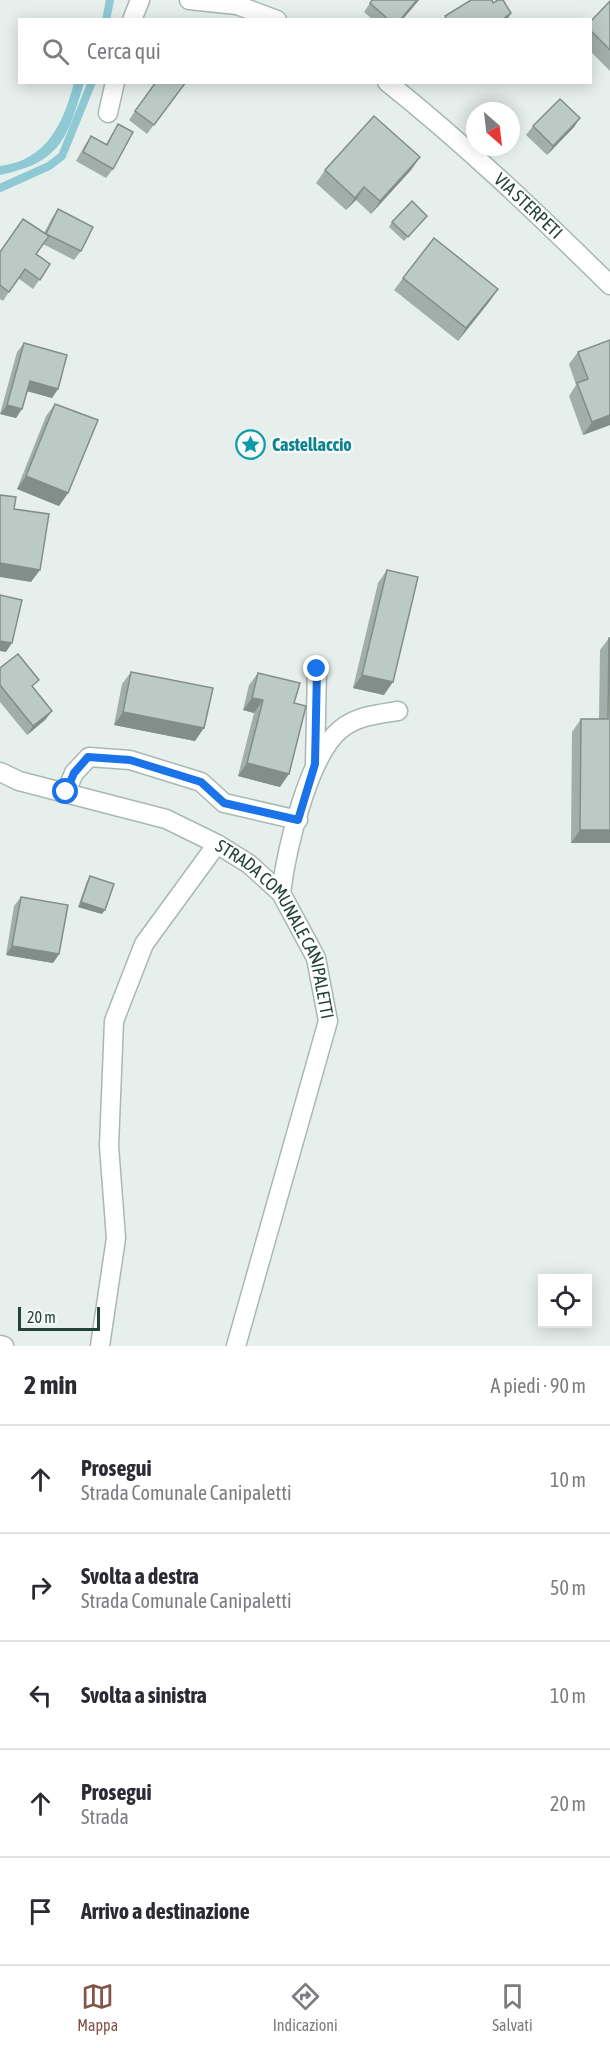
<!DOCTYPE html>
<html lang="it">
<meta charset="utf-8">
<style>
body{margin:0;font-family:"Asap Condensed",sans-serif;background:#f2f2f3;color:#2b2b33}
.controls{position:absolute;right:18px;bottom:18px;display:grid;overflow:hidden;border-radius:0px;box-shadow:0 3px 15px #0003}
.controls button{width:54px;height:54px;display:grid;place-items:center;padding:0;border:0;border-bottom:2px solid #e1e1e2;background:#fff;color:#2b2b33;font:30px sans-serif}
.compass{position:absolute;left:466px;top:102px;width:54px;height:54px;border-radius:50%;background:#fff;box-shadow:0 3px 15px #0003;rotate:152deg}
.scale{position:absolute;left:18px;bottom:15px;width:82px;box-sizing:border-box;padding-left:6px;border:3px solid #24423a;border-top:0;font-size:16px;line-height:21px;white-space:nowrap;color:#24423a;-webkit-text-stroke:4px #f7fbf9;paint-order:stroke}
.stop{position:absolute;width:18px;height:18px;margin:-14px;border:4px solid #1a73e8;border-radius:50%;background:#fff}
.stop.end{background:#1a73e8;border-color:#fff;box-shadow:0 2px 6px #0008}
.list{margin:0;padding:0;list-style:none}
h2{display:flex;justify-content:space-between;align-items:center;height:78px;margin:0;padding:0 24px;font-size:26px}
h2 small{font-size:20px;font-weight:400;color:#7c7c81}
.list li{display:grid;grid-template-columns:39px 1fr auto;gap:18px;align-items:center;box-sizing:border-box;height:108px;padding:0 24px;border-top:2px solid #e1e1e2}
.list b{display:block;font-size:22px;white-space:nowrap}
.list p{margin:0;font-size:20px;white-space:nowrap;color:#7c7c81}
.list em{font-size:20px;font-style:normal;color:#7c7c81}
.icon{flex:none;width:33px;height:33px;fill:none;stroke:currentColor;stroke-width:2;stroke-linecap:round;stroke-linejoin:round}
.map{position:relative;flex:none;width:610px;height:1346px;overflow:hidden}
.search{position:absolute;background:#fff;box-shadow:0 3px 15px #0003;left:18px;right:18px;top:18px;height:66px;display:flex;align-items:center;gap:15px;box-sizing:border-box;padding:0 21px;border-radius:0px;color:#7c7c81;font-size:22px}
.sheet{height:618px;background:#fff}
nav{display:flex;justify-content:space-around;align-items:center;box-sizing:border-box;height:84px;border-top:2px solid #e1e1e2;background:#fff;font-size:16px;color:#7c7c81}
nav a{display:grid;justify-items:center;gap:3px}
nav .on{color:#855347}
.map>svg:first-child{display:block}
</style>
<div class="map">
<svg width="610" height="1346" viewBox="0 0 610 1346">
<rect width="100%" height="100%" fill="#e6efeb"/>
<path fill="#8ec9d4" d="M74,83H84C67,138 62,162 0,175V166C47,160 63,124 74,83Z"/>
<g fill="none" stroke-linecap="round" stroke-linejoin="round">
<g stroke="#8ec9d4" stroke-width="8">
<polyline points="106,20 110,0"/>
<polyline points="0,188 49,166 62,156 92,82"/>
</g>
<defs>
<g id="minor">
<polyline points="189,0 237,5 277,20"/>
<polyline points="132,20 140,0"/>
<path id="s1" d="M387,82C466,145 538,214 610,285"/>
<polyline points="108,113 115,82"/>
<polyline points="315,764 317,669"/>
<path id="s2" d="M0,772L19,781L166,819L217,844L249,864L281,893L316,958L328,1021L236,1346"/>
<polyline points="66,792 74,773 89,757 130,760 201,782 224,803 298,820"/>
<path d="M281,893C286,852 308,755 341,729C357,716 378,714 398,711"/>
<polyline points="0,1345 4,1346"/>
<polyline points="100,1346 116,1238 109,1146 114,1021 144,944 217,844"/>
</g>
</defs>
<use href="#minor" stroke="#a8b8b2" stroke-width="21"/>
<use href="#minor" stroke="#fff" stroke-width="18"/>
</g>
<g fill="#a1aea9">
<polygon points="372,0 419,0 402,20 373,20 364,12"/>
<polygon points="610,1 610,71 591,52 591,21"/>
<polygon points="186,82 147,134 129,120 135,111"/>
<polygon points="580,118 574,127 547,155 526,135 533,126"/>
<polygon points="118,124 113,169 106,178 76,161 85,145 91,136 106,144"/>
<polygon points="420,157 411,170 371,214 356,200 346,210 316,183 325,170"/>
<polygon points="58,209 81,251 74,260 43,244 36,255 50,264 33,289 18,278 3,301 0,299 0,252 44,233 52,218"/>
<polygon points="427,216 404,241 389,227 392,222"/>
<polygon points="403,278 498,289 489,302 458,341 394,290"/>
<polygon points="610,340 610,425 583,435 569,396 576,385 569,364 578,352"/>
<polygon points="24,343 58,389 52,398 27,391 16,418 0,414 17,352"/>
<polygon points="55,404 68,493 59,506 17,489 46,416"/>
<polygon points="387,570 384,695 353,688 378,583"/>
<polygon points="609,638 610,638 610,843 571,843 572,732 581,719 599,719 600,650"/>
<polygon points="0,668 52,711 45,720 27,735 0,702"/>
<polygon points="131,672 195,741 114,725 122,684"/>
<polygon points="258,673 294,703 280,787 238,776 254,713 243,710 249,685"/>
<polygon points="90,876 102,914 78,907 87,881"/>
<polygon points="21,897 59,954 53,963 6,955 14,906"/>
</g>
<g fill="#838d89">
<polygon points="417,0 419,0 402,20 400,20"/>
<polygon points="511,13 507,20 502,20"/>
<polygon points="580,118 574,127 547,155 553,146"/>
<polygon points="420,157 411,170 371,214 380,201"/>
<polygon points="364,187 356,200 346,210 355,198"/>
<polygon points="498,289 489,302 458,341 466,328"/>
<polygon points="30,381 58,389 52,398 23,390"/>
<polygon points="7,405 22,409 16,418 0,414"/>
<polygon points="610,415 610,425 583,435 592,422"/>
<polygon points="26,476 68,493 59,506 17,489"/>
<polygon points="0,563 40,570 31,582 0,577"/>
<polygon points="0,641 12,643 6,652 0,651"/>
<polygon points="362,675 393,682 384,695 353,688"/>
<polygon points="252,698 263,700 254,713 243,710"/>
<polygon points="52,711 45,720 27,735 33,726"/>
<polygon points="123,712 204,728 195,741 114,725"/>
<polygon points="247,763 289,774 280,787 238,776"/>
<polygon points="580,830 610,830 610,843 571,843"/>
<polygon points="81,902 105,910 102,914 78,907"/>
<polygon points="12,946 59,954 53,963 6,955"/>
</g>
<g fill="#bbcac4" stroke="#838d89" stroke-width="1.5">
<polygon points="372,0 417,0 400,20 389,20 370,3"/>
<polygon points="471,0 492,0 493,3 498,0 503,0 511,13 502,20 447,20 445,16"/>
<polygon points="610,1 610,50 591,31 591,21"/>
<polygon points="156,82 186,82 154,125 135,111"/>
<polygon points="560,99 580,118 553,146 533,126"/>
<polygon points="374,116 420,157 380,201 364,187 355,198 325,170"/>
<polygon points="118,124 133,132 113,169 83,152 91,136 107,145"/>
<polygon points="412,201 427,216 408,237 392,222"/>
<polygon points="58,209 93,227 81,251 46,234"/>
<polygon points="23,219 49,236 36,254 50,264 40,280 25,269 9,292 0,285 0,252"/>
<polygon points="434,238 498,289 466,328 403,278"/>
<polygon points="610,340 610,415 592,422 577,383 588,379 578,352"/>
<polygon points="24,343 67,355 58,389 30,381 22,409 7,405"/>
<polygon points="55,404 98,420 68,493 26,476"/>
<polygon points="0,495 16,497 14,509 49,514 40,570 0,563"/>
<polygon points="387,570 418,577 393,682 362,675"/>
<polygon points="0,595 22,600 12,643 0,641"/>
<polygon points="609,638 610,638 610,830 580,830 581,719 608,719"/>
<polygon points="18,654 39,680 32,686 52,711 33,726 0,685 0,668"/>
<polygon points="131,672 213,688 204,728 123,712"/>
<polygon points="258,673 300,683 294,703 306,706 289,774 247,763 263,700 252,698"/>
<polygon points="90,876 114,884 105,910 81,902"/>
<polygon points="21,897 68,905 59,954 12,946"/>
</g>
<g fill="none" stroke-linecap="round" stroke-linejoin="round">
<polyline stroke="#1a73e8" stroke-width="8" points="66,792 74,773 88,757 130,760 201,782 224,803 298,820 315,764 317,669"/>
</g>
<defs>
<symbol id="sight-ring" viewBox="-11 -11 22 22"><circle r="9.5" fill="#f7fbf9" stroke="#0f9aa8" stroke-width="1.5"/><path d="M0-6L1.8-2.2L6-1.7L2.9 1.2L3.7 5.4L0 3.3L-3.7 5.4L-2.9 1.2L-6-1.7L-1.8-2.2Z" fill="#0f9aa8"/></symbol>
</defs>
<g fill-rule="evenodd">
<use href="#sight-ring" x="234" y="428" width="33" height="33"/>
</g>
<g text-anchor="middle" stroke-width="4.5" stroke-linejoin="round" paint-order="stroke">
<g font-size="18" fill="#24423a" stroke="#f7fbf9">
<text dy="6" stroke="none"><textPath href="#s1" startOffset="188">VIA STERPETI</textPath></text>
<text dy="6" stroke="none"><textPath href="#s2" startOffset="338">STRADA COMUNALE CANIPALETTI</textPath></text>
</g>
<g font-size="18" font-weight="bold" fill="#0d838f" stroke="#f7fbf9" text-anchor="start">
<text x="272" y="451">Castellaccio</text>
</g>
</g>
</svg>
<div class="controls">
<button><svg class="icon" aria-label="locate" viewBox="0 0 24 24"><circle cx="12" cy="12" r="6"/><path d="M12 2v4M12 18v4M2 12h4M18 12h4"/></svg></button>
</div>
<svg class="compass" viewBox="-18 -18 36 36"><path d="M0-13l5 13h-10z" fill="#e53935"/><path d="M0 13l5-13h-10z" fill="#7c7c81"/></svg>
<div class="scale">20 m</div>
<div class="stop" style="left:66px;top:792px"></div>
<div class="stop end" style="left:317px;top:669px"></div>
<div class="search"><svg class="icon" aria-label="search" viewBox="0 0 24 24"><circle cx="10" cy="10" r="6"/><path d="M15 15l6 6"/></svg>Cerca qui</div>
</div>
<section class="sheet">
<h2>2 min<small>A piedi · 90 m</small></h2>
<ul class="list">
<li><svg class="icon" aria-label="ahead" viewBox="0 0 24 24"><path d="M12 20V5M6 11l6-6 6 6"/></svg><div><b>Prosegui</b><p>Strada Comunale Canipaletti</p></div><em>10 m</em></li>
<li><svg class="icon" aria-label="right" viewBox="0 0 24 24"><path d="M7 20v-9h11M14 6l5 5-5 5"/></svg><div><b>Svolta a destra</b><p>Strada Comunale Canipaletti</p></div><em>50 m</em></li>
<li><svg class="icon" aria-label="left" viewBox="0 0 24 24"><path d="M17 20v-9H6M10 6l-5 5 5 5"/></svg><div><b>Svolta a sinistra</b></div><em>10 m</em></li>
<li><svg class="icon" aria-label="ahead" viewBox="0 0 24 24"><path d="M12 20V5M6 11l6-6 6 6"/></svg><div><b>Prosegui</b><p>Strada</p></div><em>20 m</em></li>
<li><svg class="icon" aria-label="arrive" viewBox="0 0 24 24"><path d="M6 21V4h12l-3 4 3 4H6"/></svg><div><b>Arrivo a destinazione</b></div></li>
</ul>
</section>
<nav>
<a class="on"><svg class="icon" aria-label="map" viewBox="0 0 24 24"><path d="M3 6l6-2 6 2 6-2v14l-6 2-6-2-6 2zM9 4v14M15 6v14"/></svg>Mappa</a>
<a><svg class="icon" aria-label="directions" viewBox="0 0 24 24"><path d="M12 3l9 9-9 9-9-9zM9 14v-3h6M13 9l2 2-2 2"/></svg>Indicazioni</a>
<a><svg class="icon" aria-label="saved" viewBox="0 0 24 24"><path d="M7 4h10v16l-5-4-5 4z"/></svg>Salvati</a>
</nav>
